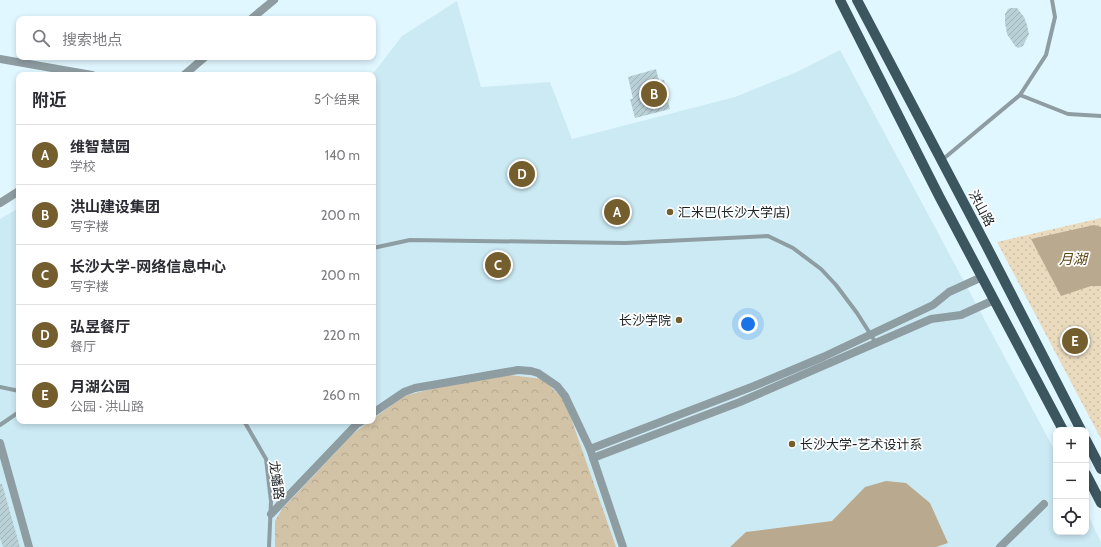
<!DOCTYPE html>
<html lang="zh">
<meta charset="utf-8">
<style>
body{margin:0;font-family:Cabin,"Noto Sans SC",sans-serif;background:#f7f7f7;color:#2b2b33}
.controls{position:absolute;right:12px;bottom:12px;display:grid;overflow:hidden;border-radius:8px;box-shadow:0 2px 6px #0003}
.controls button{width:36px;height:36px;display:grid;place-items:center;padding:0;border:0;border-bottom:1px solid #e1e1e2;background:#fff;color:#2b2b33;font:20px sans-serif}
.you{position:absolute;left:748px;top:324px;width:14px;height:14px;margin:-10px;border:3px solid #fff;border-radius:50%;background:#1a73e8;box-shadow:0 0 0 6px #1a73e833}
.badge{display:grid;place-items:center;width:26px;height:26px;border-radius:50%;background:#755e2e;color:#fff;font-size:13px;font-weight:700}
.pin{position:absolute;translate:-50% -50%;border:2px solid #fff;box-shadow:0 1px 4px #0006}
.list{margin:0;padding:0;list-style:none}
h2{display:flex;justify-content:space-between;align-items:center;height:52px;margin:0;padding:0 16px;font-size:17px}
h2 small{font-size:13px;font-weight:400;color:#7c7c81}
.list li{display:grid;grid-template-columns:26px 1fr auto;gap:12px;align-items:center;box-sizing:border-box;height:60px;padding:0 16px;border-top:1px solid #e1e1e2}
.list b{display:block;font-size:15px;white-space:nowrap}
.list p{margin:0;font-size:13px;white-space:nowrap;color:#7c7c81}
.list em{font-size:13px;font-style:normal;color:#7c7c81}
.icon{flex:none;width:22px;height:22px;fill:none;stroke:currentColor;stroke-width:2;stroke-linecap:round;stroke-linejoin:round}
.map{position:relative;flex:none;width:1101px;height:547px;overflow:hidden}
.search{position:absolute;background:#fff;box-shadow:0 2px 6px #0003;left:16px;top:16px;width:360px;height:44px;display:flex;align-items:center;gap:10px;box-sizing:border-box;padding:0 14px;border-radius:8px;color:#7c7c81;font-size:15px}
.panel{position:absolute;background:#fff;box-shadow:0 2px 6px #0003;left:16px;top:72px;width:360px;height:352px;border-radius:8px}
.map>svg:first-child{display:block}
</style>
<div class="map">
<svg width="1101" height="547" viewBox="0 0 1101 547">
<defs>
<pattern id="forest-crowns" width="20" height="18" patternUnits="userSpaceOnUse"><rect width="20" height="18" fill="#d2c3a7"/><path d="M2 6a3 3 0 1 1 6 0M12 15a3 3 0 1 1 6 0" fill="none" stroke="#b4a790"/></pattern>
<pattern id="park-dots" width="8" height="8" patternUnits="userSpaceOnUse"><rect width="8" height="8" fill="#eadbbf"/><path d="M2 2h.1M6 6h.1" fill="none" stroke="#c8bca4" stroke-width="1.8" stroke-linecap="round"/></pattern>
<pattern id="building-hatch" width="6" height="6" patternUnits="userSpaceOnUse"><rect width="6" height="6" fill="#bad0d7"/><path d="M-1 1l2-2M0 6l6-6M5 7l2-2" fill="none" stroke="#9fb2b8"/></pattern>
</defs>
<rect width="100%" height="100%" fill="#e1f7ff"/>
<polygon fill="#cceaf4" points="457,1 481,87 550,82 572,139 735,97 797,72 840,50 1056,453 1056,532 1086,532 1086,511 1101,542 1101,547 0,547 0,219 19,208 19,421 373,421 373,75 372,75 402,36"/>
<polygon fill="url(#forest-crowns)" points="510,375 543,379 565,401 616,547 275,547 275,521 282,509 354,433 370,421 373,421 373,419 404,396 439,387"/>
<polygon fill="url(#park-dots)" points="1101,218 1101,439 997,242"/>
<g fill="#b9aa8f">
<polygon points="1094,225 1101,227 1101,286 1091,286 1061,296 1031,239"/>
<polygon points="886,481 906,483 930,503 948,543 936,547 730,547 746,532 832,521 865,487"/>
</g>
<g fill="url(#building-hatch)">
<polygon points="1011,8 1017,8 1024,17 1027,25 1029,34 1023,46 1018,48 1015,46 1007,34 1005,23 1005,14 1008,9"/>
<polygon points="656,69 659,81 664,80 669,100 668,101 670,109 635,118 630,99 633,99 628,77"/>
<polygon points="0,484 2,484 20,547 3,547 0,538"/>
</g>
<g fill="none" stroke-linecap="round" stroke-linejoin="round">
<g stroke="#8e9da2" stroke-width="4">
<polyline points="1020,95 1068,114 1101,116"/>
<polyline points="942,160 1020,95 1046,55 1055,17 1052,0"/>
<polyline points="373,248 410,240 625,243 768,236 793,248 821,269 836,285 857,313 876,343"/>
<polyline points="0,387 19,391"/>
<polyline points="244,421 266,459 271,501 269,547"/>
<polyline points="0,425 19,412"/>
</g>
<g stroke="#8e9da2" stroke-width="8">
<polyline points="251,19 274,0"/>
<polyline points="0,59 92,75"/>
<polyline points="184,75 205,57"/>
<polyline points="0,203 19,191"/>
<polyline points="373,413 404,392 415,388 518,370 531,371 538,373 557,386 565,396 590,449 623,547"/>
<polyline points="0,443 29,547"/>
<polyline points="590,449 754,386 823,357 933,305 949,292 982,277"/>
<polyline points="593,458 740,402 931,319 961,315 994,300"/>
<polyline points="271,514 357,424 362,421"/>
<polyline points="1000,547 1044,504"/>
</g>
<g stroke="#3b565f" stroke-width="10">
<polyline points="840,0 939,196 1063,430"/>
<polyline points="857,0 986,245 1081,430"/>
<polyline points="1086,440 1101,469"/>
<polyline points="1086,474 1101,503"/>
</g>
</g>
<g fill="#755e2e" stroke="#fff" stroke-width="1.5">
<circle cx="670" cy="212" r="4"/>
<circle cx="679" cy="320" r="4"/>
<circle cx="792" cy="444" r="4"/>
</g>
<g text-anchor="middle" stroke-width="3.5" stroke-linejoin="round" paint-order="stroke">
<g font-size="13" fill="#1b2326" stroke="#fff">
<text transform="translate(982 208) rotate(62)" y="5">洪山路</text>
<text transform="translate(277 480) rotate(82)" y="5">龙蟠路</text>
</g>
<g font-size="13" fill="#1b2326" stroke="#fff" text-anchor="start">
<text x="678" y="217">汇米巴(长沙大学店)</text>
<text x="671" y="325" text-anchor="end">长沙学院</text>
<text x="800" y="449">长沙大学-艺术设计系</text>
</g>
<g font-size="14" font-style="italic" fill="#5a4412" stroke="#fff">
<text x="1073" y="264">月湖</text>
</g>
</g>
</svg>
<div class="controls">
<button>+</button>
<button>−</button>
<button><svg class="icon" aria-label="locate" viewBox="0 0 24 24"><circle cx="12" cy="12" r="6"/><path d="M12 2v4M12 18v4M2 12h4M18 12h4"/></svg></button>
</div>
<div class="you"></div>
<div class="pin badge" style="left:617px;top:212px">A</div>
<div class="pin badge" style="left:654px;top:94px">B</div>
<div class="pin badge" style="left:498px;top:265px">C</div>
<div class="pin badge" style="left:522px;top:174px">D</div>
<div class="pin badge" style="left:1075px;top:341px">E</div>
<div class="search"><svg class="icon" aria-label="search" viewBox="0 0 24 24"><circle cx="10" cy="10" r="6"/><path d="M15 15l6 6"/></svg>搜索地点</div>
<section class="panel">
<h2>附近<small>5个结果</small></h2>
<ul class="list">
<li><span class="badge">A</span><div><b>维智慧园</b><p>学校</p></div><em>140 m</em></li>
<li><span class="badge">B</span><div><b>洪山建设集团</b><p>写字楼</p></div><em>200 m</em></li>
<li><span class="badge">C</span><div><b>长沙大学-网络信息中心</b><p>写字楼</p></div><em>200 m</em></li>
<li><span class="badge">D</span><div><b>弘昱餐厅</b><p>餐厅</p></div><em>220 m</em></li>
<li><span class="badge">E</span><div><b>月湖公园</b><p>公园 · 洪山路</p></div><em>260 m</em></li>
</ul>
</section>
</div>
